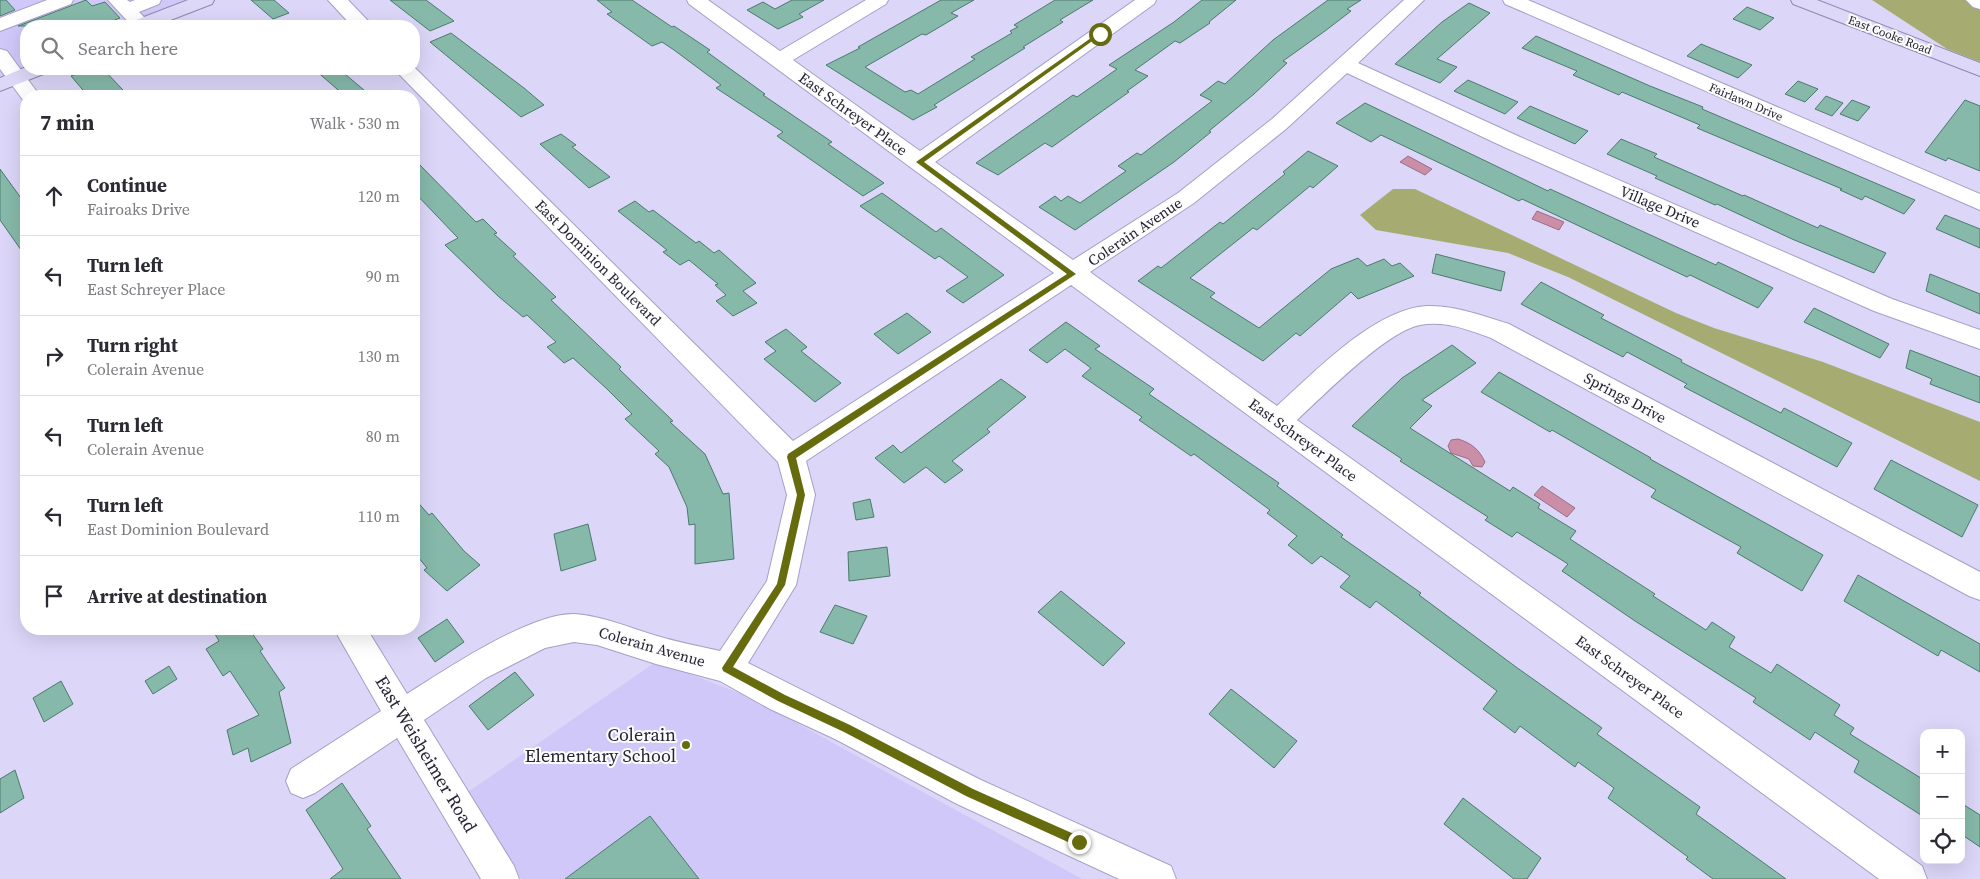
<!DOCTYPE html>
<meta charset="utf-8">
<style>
body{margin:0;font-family:"Source Serif 4",serif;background:#f2f2f3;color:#2b2b33}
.controls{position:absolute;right:15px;bottom:15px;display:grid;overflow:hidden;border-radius:10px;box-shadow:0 5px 20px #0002}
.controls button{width:45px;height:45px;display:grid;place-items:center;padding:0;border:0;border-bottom:1px solid #e1e1e2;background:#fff;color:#2b2b33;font:25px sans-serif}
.stop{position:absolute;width:15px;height:15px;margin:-11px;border:4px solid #666b0e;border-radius:50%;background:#fff}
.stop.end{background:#666b0e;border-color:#fff;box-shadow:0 1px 5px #0008}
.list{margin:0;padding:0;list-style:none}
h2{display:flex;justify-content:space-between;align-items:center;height:65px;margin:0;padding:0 20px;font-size:21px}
h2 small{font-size:16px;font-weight:400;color:#7c7c81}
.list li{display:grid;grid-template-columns:32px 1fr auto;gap:15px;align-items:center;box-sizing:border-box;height:80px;padding:0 20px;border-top:1px solid #e1e1e2}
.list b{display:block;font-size:19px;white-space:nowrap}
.list p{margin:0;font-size:16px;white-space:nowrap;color:#7c7c81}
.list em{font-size:16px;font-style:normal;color:#7c7c81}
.icon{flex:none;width:28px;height:28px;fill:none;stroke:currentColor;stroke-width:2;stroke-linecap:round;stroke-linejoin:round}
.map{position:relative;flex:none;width:1980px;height:879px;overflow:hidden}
.search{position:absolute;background:#fff;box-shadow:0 5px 20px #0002;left:20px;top:20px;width:400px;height:55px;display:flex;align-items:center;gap:12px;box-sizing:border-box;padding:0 18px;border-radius:20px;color:#7c7c81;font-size:19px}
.panel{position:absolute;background:#fff;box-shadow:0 5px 20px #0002;left:20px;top:90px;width:400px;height:545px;border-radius:20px}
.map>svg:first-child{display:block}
</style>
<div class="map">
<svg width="1980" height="879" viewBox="0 0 1980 879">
<rect width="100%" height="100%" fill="#dcd6f8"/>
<g fill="#d0c8f9">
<polygon points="7,0 204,0 141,26 26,26 26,69 39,69 0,85 0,3"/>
<polygon points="657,661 749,697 1082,879 521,879 468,792"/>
</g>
<g fill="#a6ac71">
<polygon points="1872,0 1980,0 1980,62 1947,49"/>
<polygon points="1393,189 1415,189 1676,313 1714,328 1823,362 1980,422 1980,481 1568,277 1508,253 1376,230 1360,215"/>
</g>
<g fill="#cb8ea7" stroke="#9a6e84">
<polygon points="1408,156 1432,169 1425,175 1400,162"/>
<polygon points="1537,211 1564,222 1559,230 1532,219"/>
<path d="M1458,439C1471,443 1479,449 1485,462L1482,467L1473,466L1469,459L1451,453L1448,446L1451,440Z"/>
<polygon points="1542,486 1575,508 1567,517 1534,495"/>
</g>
<g fill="#86b9a9" stroke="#4b7b6d">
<polygon points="0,0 6,0 15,10 0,16"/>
<polygon points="86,0 92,6 105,2 120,18 99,26 18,26"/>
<polygon points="251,0 274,0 289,13 273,19"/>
<polygon points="390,0 426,0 454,21 430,31"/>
<polygon points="597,0 632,0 672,27 674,26 710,50 707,52 765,94 763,95 832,142 828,144 884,183 863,196 777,136 783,132 716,88 721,85 674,50 662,42 652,46 607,14 612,12"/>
<polygon points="792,0 824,0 799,14 803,17 778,29 747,10 763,2 775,9"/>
<polygon points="941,0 974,0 951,13 958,16 926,35 922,34 865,67 905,92 911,90 918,94 975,59 971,57 1012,33 1010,31 1018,27 1014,25 1055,0 1093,0 1060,20 1063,22 1023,47 1025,48 934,105 937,107 913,120 826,65 860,48 858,47"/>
<polygon points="1202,0 1236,0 1209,22 1210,23 1180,43 1175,41 1135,70 1148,76 1127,91 1129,92 1052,147 1045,143 998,175 976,163 1073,95 1077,97 1117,69 1109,65 1174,22"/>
<polygon points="1328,0 1361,0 1347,9 1351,11 1325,31 1283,61 1287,63 1254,94 1209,131 1211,132 1174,162 1075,230 1039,207 1055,196 1061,201 1068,196 1080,203 1126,171 1118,166 1137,153 1141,155 1212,101 1200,95 1218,81 1225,84 1273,40"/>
<polygon points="1469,3 1490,13 1437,59 1457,67 1440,83 1395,64 1442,22"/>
<polygon points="1747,7 1774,18 1760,30 1733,19"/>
<polygon points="451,33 524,88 544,105 521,117 430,42"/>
<polygon points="1536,36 1650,86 1703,107 1702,109 1915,200 1904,214 1865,196 1862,200 1840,190 1842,189 1697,128 1700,125 1622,92 1619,95 1573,75 1577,71 1522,48"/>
<polygon points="1701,44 1752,65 1738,78 1687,56"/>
<polygon points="89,69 103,69 123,90 106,96 88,96 71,76"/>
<polygon points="314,69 339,69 371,96 345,96"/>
<polygon points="1468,80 1518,102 1505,114 1454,91"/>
<polygon points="1798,81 1818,89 1805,102 1785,94"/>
<polygon points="1826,96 1843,103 1832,116 1815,109"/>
<polygon points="1852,100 1870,107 1858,121 1840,114"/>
<polygon points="1965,100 1980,106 1980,171 1948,158 1946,161 1925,152"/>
<polygon points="1365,103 1548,191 1550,189 1716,265 1718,262 1773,288 1758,308 1690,275 1687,277 1522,199 1519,201 1381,135 1371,142 1336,123"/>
<polygon points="1530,106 1588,131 1575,144 1517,118"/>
<polygon points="561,134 576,145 572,147 610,177 589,188 540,144"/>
<polygon points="1621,139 1657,154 1654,157 1743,196 1744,195 1818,228 1820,225 1886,253 1874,273 1792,239 1717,204 1715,205 1655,178 1657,176 1607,154"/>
<polygon points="1308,151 1338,166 1313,188 1310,186 1257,230 1253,228 1190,278 1215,293 1210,297 1259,328 1331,269 1358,258 1367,266 1384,259 1392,266 1400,263 1414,276 1358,299 1351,292 1300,336 1296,333 1263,361 1138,281 1158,266 1161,268 1220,222 1223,224 1285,174 1283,172"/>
<polygon points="414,159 476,222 483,219 497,233 494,234 516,254 513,256 556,297 551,300 621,367 619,369 673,421 670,422 705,454 723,494 729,493 734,559 695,564 695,524 689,525 687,507 669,467 655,454 659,451 625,419 632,414 607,389 573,358 564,363 547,347 556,342 527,315 523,317 498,296 445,245 458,238 414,192"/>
<polygon points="0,169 26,205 26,257 0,220"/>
<polygon points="882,193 936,232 941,228 1004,275 963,303 946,291 968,277 939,256 935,259 860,206"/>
<polygon points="635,201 649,212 653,210 696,243 699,241 714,253 719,250 756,283 743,291 757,303 733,316 716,301 726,295 715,285 718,284 689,260 680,265 663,252 667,250 618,211"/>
<polygon points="1945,215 1980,229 1980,248 1936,229"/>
<polygon points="1436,254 1505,272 1501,291 1432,273"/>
<polygon points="1930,274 1980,294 1980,314 1926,291"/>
<polygon points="1541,282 1604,315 1601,318 1682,360 1681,362 1781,413 1784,408 1852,443 1837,467 1684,387 1687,384 1627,352 1623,357 1521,304"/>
<polygon points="1814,308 1889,344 1880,358 1804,322"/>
<polygon points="907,313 931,332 898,354 874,334"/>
<polygon points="1066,322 1100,346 1095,349 1154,389 1149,394 1279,483 1277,486 1343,535 1341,537 1421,593 1419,595 1516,667 1602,728 1597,734 1700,807 1696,814 1786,879 1713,879 1686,859 1688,857 1608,798 1614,788 1578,762 1575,767 1520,726 1515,733 1483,709 1497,691 1376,601 1370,608 1340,587 1350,576 1321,556 1312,564 1288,545 1297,536 1267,513 1270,510 1194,454 1191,456 1139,420 1142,417 1082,376 1091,368 1065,349 1047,363 1029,350"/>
<polygon points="786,329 807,347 801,351 841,383 815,402 764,359 776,351 765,342"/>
<polygon points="1452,345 1476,363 1422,400 1432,406 1410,428 1510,491 1513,487 1540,504 1538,508 1576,531 1570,539 1655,594 1653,596 1706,630 1712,622 1735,637 1729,647 1771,673 1777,664 1840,705 1834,715 1854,728 1850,734 1924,780 1924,817 1854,772 1859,761 1815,732 1810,740 1753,702 1756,698 1635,621 1562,571 1568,564 1517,532 1512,537 1485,520 1488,517 1400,461 1402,459 1352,426 1402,378"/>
<polygon points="1910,350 1980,377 1980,403 1930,384 1932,379 1906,368"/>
<polygon points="1499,372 1651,458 1650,459 1823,555 1802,591 1737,553 1741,547 1651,497 1656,490 1552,430 1550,432 1481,392"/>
<polygon points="1001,379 1026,397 987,429 990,432 952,461 963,470 945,483 926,467 904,483 875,458 893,445 901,453"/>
<polygon points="1891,460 1978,505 1962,537 1874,489"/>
<polygon points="414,498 429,515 432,513 464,551 480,565 447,591 424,570 427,568 414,552"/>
<polygon points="870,499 874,517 856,520 853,503"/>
<polygon points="588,524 596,560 561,571 554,534"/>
<polygon points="887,547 890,576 849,581 848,552"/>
<polygon points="1858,575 1980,644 1980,672 1941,650 1938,656 1844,601"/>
<polygon points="1061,591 1125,643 1103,666 1038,612"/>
<polygon points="835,605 867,616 853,644 820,632"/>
<polygon points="447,619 464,642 435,662 418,638"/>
<polygon points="212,629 249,629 263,649 260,651 285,688 279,692 291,743 251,762 248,748 233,755 227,730 259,715 230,671 223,676 206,649 219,641"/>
<polygon points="169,666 177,679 153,694 145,681"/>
<polygon points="515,672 534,695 488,730 469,706"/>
<polygon points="61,681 73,704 44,722 33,698"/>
<polygon points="1231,689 1297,741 1274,768 1209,714"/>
<polygon points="15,770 24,798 0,813 0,779"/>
<polygon points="342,783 371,826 367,829 401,879 330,879 343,869 306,810"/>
<polygon points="1463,798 1541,858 1527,879 1514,879 1444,824"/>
<polygon points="1961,803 1980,815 1980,847 1961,834"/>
<polygon points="650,816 699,879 565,879"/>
</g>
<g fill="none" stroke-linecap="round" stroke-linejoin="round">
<defs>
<g id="minor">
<polygon points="47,0 73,0 71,4 0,31 0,18"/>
<polygon points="108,0 127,0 130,2 135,0 161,0 159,4 139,12 148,21 150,26 132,26"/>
<polygon points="328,0 348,0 373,26 352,26"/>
<path d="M687,0H708L780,51L866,0H888L886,4L793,60L920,151L1135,0H1156L1154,4L935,162L1073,260L1178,193L1272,119L1404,0H1424L1358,63L1520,137L1892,299L1980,330V349L1874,311L1504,147L1347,73L1286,129L1194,203L1090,272L1277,406C1315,372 1374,309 1427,306C1455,305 1483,316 1509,324L1980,572V600L1969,596L1491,338C1469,330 1444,320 1420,325C1387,331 1323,396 1297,420L1922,866L1927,879H1879L1071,285L806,461L815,495L796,585L748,663L981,780L1171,866L1176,879H1119L957,804L835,739L770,709L720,681L656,664L597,645L574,642L545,648L486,678L424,720L514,866L519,879H481L397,738L315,793L303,798L291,793L286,781L291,769L381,711L334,629H367L407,694C445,670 531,612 575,614C603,616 630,628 657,636C677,642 699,646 720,651L767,581L787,495L778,462L394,69L414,67L793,441L1054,273L689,4Z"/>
<polygon points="1503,0 1528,0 1980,194 1980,210 1505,4"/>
<polygon points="1966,0 1980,0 1980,9 1973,7"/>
<polygon points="0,49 7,51 40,96 26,96 26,101 23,100 0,69"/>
</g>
<g id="major">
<polygon points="188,0 214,0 212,4 155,26 128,26 131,22"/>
<polygon points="1791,0 1817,0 1980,63 1980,76 1793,4"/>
<polygon points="26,67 26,69 49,69 46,73 0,91 0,78"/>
</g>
</defs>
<use href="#minor" stroke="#a69fc7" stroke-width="2"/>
<use href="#major" stroke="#8f88ae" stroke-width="2"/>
<use href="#minor" fill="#fff" fill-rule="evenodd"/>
<use href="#major" fill="#ddd8f7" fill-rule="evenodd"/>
</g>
<polygon fill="#666b0e" points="1098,33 1102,34 924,162 1076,274 796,458 805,495 785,585 733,667 785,695 850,725 973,789 1083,838 1084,842 1083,845 1079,847 966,796 844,732 778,701 723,671 722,668 777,584 797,495 787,457 788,454 1067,274 916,162"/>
<circle fill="#666b0e" stroke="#fcfcfc" stroke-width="2" cx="686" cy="745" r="5"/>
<g text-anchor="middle" stroke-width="4" stroke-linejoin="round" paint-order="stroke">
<g font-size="12" fill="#262333" stroke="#fcfcfc">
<text transform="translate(1890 35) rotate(21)" y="4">East Cooke Road</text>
<text transform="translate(1746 102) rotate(23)" y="4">Fairlawn Drive</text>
</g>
<g font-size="15" fill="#262333" stroke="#fcfcfc">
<text transform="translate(853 114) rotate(36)" y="5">East Schreyer Place</text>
<text transform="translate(1660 207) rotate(23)" y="5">Village Drive</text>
<text transform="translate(1135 232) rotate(-34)" y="5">Colerain Avenue</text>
<text transform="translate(598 263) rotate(45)" y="5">East Dominion Boulevard</text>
<text transform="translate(1625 398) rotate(28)" y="5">Springs Drive</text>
<text transform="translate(1303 440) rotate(36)" y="5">East Schreyer Place</text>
<text transform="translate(652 647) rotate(16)" y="5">Colerain Avenue</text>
<text transform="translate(1630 677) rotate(36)" y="5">East Schreyer Place</text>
</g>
<g font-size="18" fill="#262333" stroke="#fcfcfc" text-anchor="end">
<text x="676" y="741">Colerain<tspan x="676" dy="21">Elementary School</tspan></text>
</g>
<g font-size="18" fill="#262333" stroke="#fcfcfc">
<text transform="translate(426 754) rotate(59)" y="6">East Weisheimer Road</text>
</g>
</g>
</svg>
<div class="controls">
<button>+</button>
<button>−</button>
<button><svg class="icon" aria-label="locate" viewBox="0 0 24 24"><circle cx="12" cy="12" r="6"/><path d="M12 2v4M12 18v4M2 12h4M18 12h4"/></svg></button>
</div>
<div class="stop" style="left:1100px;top:34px"></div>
<div class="stop end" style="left:1079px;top:842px"></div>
<div class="search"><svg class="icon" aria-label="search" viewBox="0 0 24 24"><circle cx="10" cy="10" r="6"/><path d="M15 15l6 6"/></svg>Search here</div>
<section class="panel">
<h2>7 min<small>Walk · 530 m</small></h2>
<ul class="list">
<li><svg class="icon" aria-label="ahead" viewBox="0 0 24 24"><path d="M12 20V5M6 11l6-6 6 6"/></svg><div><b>Continue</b><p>Fairoaks Drive</p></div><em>120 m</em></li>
<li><svg class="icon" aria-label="left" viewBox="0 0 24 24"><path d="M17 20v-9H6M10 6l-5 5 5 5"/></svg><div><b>Turn left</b><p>East Schreyer Place</p></div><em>90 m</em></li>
<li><svg class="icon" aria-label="right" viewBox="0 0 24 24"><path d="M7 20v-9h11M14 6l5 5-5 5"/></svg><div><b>Turn right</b><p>Colerain Avenue</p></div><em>130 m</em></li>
<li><svg class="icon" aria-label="left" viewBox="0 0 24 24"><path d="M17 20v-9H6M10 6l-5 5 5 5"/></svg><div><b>Turn left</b><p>Colerain Avenue</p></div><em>80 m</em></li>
<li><svg class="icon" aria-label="left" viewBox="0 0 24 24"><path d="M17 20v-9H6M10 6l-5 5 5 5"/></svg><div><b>Turn left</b><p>East Dominion Boulevard</p></div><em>110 m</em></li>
<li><svg class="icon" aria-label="arrive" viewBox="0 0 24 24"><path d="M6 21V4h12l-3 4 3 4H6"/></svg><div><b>Arrive at destination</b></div></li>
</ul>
</section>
</div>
